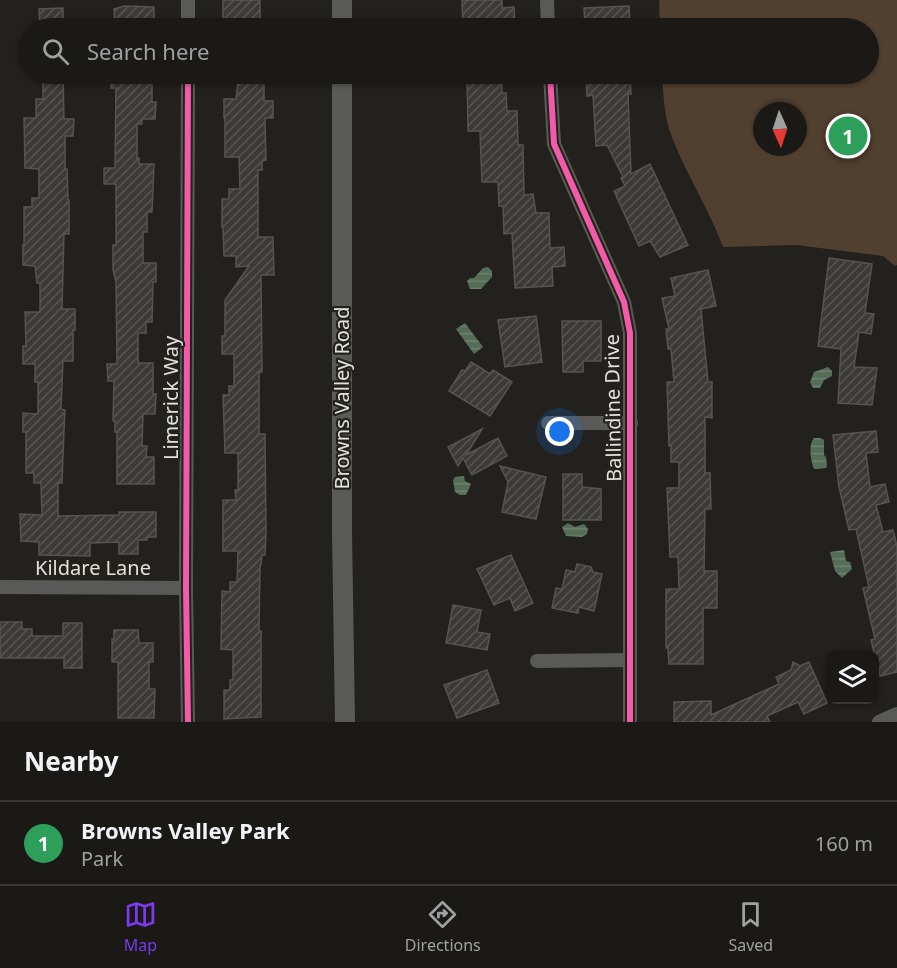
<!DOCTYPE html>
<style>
body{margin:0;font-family:"Noto Sans",sans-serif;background:#23221f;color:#f1f3f6}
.controls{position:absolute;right:18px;bottom:18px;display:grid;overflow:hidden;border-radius:12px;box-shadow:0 2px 4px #0004}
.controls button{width:54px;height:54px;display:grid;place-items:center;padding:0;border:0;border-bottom:2px solid #383835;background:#1a1916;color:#f1f3f6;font:30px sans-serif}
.compass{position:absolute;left:753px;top:102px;width:54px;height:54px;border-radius:50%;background:#1a1916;box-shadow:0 2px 4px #0004;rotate:177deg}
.you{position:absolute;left:560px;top:432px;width:21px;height:21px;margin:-15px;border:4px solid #fff;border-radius:50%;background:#1a73e8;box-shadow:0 0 0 9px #1a73e833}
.badge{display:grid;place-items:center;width:39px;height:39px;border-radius:50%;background:#7c3aed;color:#fff;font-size:20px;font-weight:700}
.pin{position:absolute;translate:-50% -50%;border:3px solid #fff;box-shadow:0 2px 6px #0006}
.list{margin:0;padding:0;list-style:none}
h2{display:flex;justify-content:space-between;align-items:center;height:78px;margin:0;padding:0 24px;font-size:26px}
h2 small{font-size:20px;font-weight:400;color:#9fa0a1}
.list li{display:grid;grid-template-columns:39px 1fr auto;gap:18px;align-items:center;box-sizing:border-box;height:84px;padding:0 24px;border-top:2px solid #383835}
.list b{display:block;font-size:22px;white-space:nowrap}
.list p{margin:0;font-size:20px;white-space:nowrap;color:#9fa0a1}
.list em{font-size:20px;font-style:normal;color:#9fa0a1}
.icon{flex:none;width:33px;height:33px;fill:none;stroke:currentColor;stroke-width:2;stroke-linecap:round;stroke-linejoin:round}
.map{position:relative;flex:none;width:897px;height:722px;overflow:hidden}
.search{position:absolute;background:#1a1916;box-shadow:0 2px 4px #0004;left:18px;right:18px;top:18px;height:66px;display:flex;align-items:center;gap:15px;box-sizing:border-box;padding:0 21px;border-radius:33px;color:#9fa0a1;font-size:22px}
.sheet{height:162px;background:#1a1916}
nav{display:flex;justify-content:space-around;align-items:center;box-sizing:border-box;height:84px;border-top:2px solid #383835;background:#1a1916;font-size:16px;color:#9fa0a1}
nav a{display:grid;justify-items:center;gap:3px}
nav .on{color:#7c3aed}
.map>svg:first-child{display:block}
</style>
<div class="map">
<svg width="897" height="722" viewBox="0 0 897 722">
<defs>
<pattern id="water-rules" width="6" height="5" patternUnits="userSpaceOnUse" patternTransform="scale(1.5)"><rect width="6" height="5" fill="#566d58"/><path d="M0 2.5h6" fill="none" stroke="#6e8270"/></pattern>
<pattern id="building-hatch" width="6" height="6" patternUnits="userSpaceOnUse" patternTransform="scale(1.5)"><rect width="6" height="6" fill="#3b3a37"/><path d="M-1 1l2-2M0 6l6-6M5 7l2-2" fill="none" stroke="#575654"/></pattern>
</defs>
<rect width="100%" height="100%" fill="#22211e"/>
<path fill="#513f2f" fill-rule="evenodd" d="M659,0H897V265L895,266L883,256L796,245L723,247C708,206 683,170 669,129C664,111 663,92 662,74H868V28H660ZM762,111H798V147H762Z"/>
<g fill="url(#water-rules)">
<polygon points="488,267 492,271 492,277 481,289 470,289 467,281 470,278 474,278 483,268"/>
<polygon points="465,323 483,347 474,354 456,329"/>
<polygon points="828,367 832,371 832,376 824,380 820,388 813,388 810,382 814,372"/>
<path d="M814,438H820L824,440V455L826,457L827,466L826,468L815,469L813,467C811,459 808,445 814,438Z"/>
<polygon points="464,476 465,481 471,484 466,495 460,495 455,492 453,480 455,477"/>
<polygon points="568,523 575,527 584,524 588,529 587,534 582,537 566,536 562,527"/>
<polygon points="844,550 846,561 850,562 852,569 842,578 835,571 830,552"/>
</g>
<g fill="url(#building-hatch)" stroke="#555452" stroke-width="1.5">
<polygon points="223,0 260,0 260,24 223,25"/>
<polygon points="462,0 502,0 502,8 514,7 515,27 463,28"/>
<polygon points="124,6 154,7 154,26 141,26 141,28 115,28 114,9"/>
<polygon points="629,6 630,28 585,27 584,8"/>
<polygon points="63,8 63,28 40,28 39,9"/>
<polygon points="43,74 63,74 64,119 74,119 73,136 65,136 65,170 67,169 68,200 69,200 69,234 64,234 62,309 75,309 75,330 73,330 73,361 63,361 61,409 65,410 64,430 62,483 58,483 58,516 119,515 119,512 156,512 156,537 147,537 147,540 138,540 138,554 119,554 119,542 90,543 90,556 39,555 39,542 21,541 20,514 42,515 41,483 34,483 34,473 26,473 26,432 23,432 23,413 38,414 38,382 35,382 35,364 23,364 23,346 26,346 25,312 40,312 40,283 37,283 35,266 23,265 23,245 24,245 24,207 32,207 32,198 39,198 39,169 25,168 24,118 36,118 36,99 43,99"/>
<polygon points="111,74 152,74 152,102 156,102 155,119 142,119 142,124 137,124 137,159 139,158 139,164 154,164 152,212 147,212 147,232 143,232 143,263 156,263 156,282 153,282 152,322 146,322 146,333 138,333 138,363 153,363 153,394 156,394 155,414 143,414 142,446 147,446 146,457 154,457 154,484 117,484 117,432 115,432 115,421 113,421 114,381 108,381 107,364 117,364 116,281 113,270 113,245 116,245 116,184 104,184 104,168 115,168 116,88 111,88"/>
<polygon points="467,74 501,74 502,93 506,93 507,111 517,111 518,145 523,145 524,195 533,194 536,213 549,213 550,248 564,247 565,266 552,267 553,286 515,288 512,233 504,234 503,206 499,206 498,182 482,182 480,131 468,131"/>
<polygon points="586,74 630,74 631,94 628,94 631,174 650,164 688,245 660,257 650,241 639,246 614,191 625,186 621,178 623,177 607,145 596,146 593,95 587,96"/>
<polygon points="238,81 264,81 264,101 273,101 273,118 265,118 266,160 262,161 262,170 258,170 258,237 273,237 274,275 261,275 262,372 259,372 259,434 265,434 266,533 265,555 262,555 261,565 260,565 259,631 261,631 261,717 224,719 224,690 230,690 230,680 233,680 233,650 221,649 222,591 230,592 230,582 237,582 238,551 223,551 223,500 236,500 235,490 238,490 238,453 225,453 223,395 229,395 229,386 234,386 234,354 222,354 222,336 225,336 225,300 249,266 236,267 236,256 224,256 223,227 222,227 222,199 229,199 229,189 240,189 239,157 225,157 225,118 224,118 224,99 236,99"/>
<polygon points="829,258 872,264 865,313 874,314 871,334 859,332 854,367 877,368 872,405 838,403 841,349 818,346"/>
<polygon points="708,270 716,306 701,309 708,382 712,382 712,418 705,417 705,473 710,473 711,509 705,509 704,571 717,571 717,608 703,608 703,664 669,664 668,648 666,648 666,589 679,589 678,557 670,557 667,488 679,488 679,462 671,462 671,446 669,446 667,382 674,382 671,349 668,349 666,329 669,329 662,298 675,296 671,278"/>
<polygon points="536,316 542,362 505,367 498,320"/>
<polygon points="562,321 601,321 601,361 583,361 583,372 563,372"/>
<polygon points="471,362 490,374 493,370 512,382 490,416 449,391 462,370 465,371"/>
<polygon points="482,429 466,455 498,438 507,456 472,475 463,458 458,466 448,447"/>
<polygon points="876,431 878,452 866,453 870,487 885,484 889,502 876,505 883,532 893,530 897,546 897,672 880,676 871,640 875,639 863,588 869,587 856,529 849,530 839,487 833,435"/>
<polygon points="500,466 546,477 536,519 502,512 508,482"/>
<polygon points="563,474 582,474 582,487 601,489 601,520 563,520"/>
<polygon points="511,555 533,603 515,611 510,598 494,605 477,569"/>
<polygon points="577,564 591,567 593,572 602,574 594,611 579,607 578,613 552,608 556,588 562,589 566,570 575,572"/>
<polygon points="453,605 481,610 477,632 490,634 487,650 446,643"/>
<polygon points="0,622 22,622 22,629 32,629 32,636 63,636 63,623 82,623 82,668 64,668 64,658 0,658"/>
<polygon points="114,630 138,630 139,643 153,643 153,662 149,662 149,689 155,689 154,718 118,718 118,662 112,662 112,639 114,639"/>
<polygon points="793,662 800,666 809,662 827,703 804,714 798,702 767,716 770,722 674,722 674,702 711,701 711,715 779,684 776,677 791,670"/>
<polygon points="487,670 499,703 457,718 444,685"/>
</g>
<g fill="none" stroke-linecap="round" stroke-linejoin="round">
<g stroke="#595957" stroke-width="14">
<polyline points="547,0 548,28"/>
<polyline points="188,28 188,0"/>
<polyline points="188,74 186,588 188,722"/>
<polyline points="550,74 554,144 624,302 630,333 630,722"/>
<polyline points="548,423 631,423"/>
<polyline points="0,587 186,588"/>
<polyline points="537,661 630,660"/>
<polyline points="879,722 897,714"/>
</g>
<g stroke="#5a5b57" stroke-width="20">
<polyline points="342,28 342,0"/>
<polyline points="342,74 342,531 345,722"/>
</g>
<defs>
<g id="cycleway">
<polyline points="188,74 186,588 188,722"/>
<polyline points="550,74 554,144 624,302 630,333 630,722"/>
</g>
</defs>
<use href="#cycleway" stroke="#23221d" stroke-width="10"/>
<use href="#cycleway" stroke="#f35aa7" stroke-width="6"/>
</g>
<g text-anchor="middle" stroke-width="4.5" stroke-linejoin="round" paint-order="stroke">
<g font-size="20" fill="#e1e1dd" stroke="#23221d">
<text transform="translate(171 398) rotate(-90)" y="7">Limerick Way</text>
<text transform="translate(342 398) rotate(-90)" y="7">Browns Valley Road</text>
<text transform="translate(613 408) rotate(-91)" y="7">Ballindine Drive</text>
<text x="93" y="575">Kildare Lane</text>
</g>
</g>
</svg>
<div class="controls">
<button><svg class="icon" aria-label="layers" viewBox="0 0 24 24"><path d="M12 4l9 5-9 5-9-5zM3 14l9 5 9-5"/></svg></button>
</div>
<svg class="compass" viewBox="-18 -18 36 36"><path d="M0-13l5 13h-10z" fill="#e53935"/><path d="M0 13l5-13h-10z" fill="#9fa0a1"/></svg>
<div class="you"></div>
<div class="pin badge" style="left:848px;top:136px;background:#2e9e5b">1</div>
<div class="search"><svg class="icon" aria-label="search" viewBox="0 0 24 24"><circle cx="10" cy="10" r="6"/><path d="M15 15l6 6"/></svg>Search here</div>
</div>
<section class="sheet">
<h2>Nearby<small></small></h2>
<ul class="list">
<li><span class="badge" style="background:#2e9e5b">1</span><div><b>Browns Valley Park</b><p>Park</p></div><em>160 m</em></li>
</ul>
</section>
<nav>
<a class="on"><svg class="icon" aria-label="map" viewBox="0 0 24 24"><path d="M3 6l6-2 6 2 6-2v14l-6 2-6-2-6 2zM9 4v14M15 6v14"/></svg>Map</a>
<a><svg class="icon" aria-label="directions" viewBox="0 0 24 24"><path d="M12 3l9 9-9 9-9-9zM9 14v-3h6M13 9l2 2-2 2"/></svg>Directions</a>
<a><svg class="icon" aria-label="saved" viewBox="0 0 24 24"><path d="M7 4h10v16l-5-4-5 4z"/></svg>Saved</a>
</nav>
